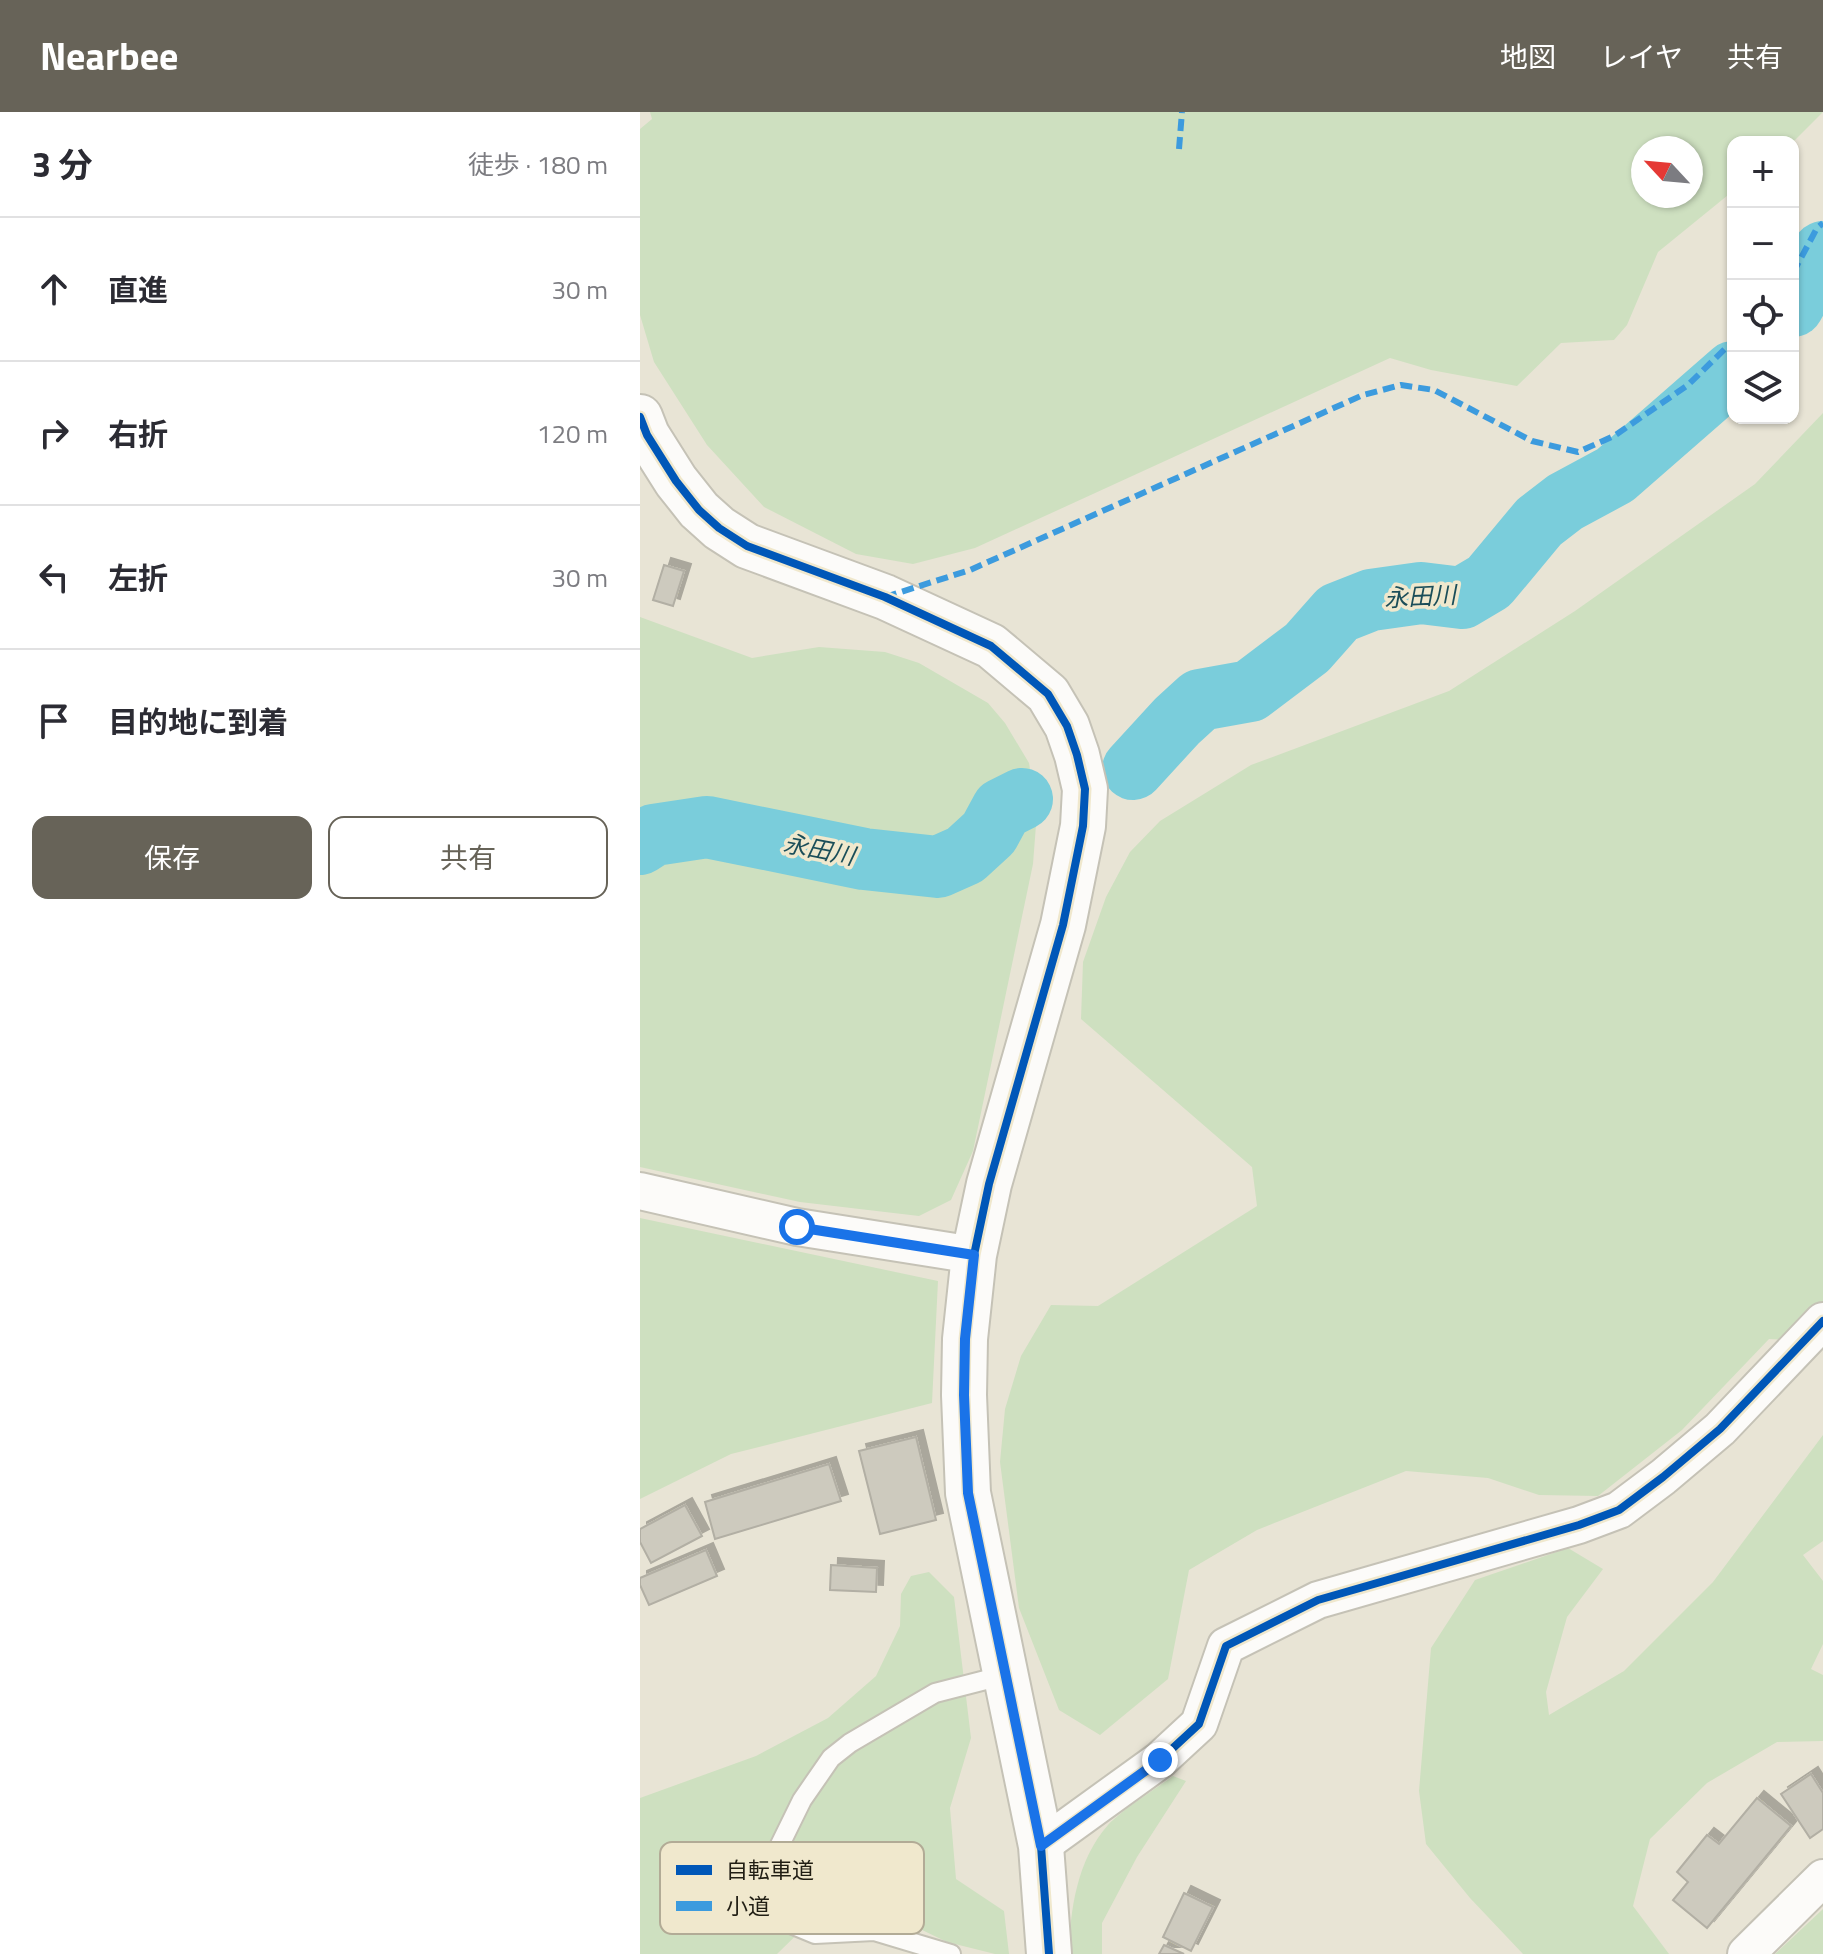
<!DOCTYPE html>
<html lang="ja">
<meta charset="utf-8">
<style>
body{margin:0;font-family:"Titillium Web","Noto Sans JP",sans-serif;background:#f7f7f7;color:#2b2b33}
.controls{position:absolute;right:24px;top:24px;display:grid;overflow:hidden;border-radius:16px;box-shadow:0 2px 6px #0004}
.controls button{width:72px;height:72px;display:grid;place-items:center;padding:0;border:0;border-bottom:2px solid #e1e1e2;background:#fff;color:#2b2b33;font:40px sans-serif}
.compass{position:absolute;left:991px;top:24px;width:72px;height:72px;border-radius:50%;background:#fff;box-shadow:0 2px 6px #0004;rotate:296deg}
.stop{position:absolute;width:24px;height:24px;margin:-18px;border:6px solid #1a73e8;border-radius:50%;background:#fff}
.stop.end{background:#1a73e8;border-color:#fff;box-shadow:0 2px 8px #0008}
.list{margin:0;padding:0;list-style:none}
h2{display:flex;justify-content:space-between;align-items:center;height:104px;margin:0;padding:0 32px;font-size:34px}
h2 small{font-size:26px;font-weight:400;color:#7c7c81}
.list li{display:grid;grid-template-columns:52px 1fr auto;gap:24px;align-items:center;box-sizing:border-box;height:144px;padding:0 32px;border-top:2px solid #e1e1e2}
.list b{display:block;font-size:30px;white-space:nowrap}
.list em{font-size:26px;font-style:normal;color:#7c7c81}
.actions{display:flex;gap:16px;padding:24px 32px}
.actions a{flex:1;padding:18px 0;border:2px solid #676358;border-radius:16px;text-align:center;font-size:28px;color:#676358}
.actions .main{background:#676358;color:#fff}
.icon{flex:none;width:44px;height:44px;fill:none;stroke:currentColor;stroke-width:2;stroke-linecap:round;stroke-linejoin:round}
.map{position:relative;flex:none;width:1183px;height:1842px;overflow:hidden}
header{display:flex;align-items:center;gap:48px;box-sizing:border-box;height:112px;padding:0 40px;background:#676358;color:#fff}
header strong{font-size:38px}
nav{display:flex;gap:44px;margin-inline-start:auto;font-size:28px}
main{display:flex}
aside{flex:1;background:#fff}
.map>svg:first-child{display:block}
</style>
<header>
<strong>Nearbee</strong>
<nav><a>地図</a><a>レイヤ</a><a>共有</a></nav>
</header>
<main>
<aside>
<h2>3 分<small>徒歩 · 180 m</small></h2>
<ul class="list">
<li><svg class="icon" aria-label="ahead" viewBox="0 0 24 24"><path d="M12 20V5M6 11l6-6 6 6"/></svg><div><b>直進</b></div><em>30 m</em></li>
<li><svg class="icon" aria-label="right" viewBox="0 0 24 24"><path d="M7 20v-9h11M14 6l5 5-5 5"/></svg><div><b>右折</b></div><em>120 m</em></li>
<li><svg class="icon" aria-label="left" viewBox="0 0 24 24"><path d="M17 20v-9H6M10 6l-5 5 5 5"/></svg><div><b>左折</b></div><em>30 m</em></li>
<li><svg class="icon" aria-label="arrive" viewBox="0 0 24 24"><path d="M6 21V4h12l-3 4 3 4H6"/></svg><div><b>目的地に到着</b></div></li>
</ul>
<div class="actions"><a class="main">保存</a><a>共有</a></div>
</aside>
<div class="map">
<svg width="1183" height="1842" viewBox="0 0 1183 1842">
<defs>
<filter id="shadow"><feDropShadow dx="7" dy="-7" stdDeviation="0" flood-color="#0004"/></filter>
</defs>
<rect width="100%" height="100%" fill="#e8e4d5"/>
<g fill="#cee0c0" fill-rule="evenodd">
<path d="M10,0H1183L1153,30H1093V79L1018,140L987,213L974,228L921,231L877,274L791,258L750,246L335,436L273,452L216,442L124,395L67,333L14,250L0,203V17L12,7ZM1003,36H1051V84H1003Z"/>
<polygon points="1183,301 1183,1230 1129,1227 1042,1318 958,1384 899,1383 848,1366 766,1359 617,1418 549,1458 528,1567 460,1623 419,1598 379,1496 360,1350 365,1297 381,1244 411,1193 458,1194 617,1094 612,1055 441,907 443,850 466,785 490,740 520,709 611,653 809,579 935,499 1115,372"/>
<polygon points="0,505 112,546 179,535 245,540 279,551 348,591 365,611 389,651 397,700 393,752 333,1039 311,1088 279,1104 160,1090 0,1055"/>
<polygon points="0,1106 298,1169 292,1291 91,1342 0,1387"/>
<polygon points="1183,1323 1183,1429 1163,1443 1183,1469 1183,1532 1171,1557 1183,1563 1183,1629 1137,1630 1067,1671 1010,1727 993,1794 1029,1842 883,1842 830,1786 786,1732 779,1679 791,1536 835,1468 928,1436 963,1457 927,1505 906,1580 909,1603 984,1559 1073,1470"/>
<polygon points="289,1460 314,1485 331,1626 310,1696 316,1767 364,1799 369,1842 355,1842 307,1830 251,1803 182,1798 137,1842 0,1842 0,1686 116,1644 188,1606 236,1564 260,1514 261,1482 271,1464"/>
<path d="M533,1664L546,1669L497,1745L462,1811V1842H429C430,1798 437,1748 468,1713C483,1697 514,1678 533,1664Z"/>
<polygon points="1183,1797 1183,1842 1135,1842"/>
</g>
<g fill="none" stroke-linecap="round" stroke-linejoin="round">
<g stroke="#7acddb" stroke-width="62">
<polyline points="1153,194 1183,140"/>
<polyline points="493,657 537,609 560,588 610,579 667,536 698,501 731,488 781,481 822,486 849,470 899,410 925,390 975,363 1093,260"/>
<polyline points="0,732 14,723 67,715 224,747 298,755 325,743 349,721 362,697 382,687"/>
</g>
</g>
<g fill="#cdcabe" stroke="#b2afa4" stroke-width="2" filter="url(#shadow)">
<polygon points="24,453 44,459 33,494 13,488"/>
<polygon points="276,1325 296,1408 240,1422 219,1339"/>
<polygon points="189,1352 201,1389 75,1427 65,1390"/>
<polygon points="45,1393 62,1424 11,1451 0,1430 0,1417"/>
<polygon points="66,1438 77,1464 9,1493 0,1473 0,1466"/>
<polygon points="191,1453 237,1456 236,1480 190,1478"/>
<polygon points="1171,1662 1183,1681 1183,1717 1170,1726 1141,1682"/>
<polygon points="1117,1686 1151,1714 1067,1816 1033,1788 1048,1770 1037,1760 1067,1723 1079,1732"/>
<polygon points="544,1781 573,1795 551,1839 523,1825"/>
<polygon points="524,1833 544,1842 519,1842"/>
</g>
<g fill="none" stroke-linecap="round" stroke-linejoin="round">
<defs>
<polyline id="service" points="311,1842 234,1819 175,1822 146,1810 132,1790 132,1749 162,1688 191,1646 210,1631 295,1581 365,1563"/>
<g id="minor">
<polyline points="0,1079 157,1115 334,1143"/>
<polyline points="401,1734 520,1648 559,1612 586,1534 678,1488 939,1413 979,1398 1023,1365 1080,1317 1183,1209"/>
<polyline points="1106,1842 1183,1766"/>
</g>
<polyline id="tertiary" points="0,305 7,323 36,369 59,398 79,416 107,434 245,485 351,534 408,582 427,614 437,643 445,677 443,714 423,813 349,1072 334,1143 325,1227 324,1283 328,1381 401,1734 409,1842"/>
</defs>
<use href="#service" stroke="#c5c2b6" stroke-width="22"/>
<use href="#minor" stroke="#c5c2b6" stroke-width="40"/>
<use href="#tertiary" stroke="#c5c2b6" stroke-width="48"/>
<use href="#service" stroke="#fcfbf9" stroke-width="18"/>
<use href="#minor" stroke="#fcfbf9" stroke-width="36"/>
<use href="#tertiary" stroke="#fcfbf9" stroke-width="44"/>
<g stroke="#3c9bde" stroke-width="6" stroke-dasharray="12 6" stroke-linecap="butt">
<polyline points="539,37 542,0"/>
<polyline points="1153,161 1177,116 1183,111"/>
<polyline points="245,485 330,458 723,283 761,273 794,278 892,329 938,340 974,324 1048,273 1093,229"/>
</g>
<defs>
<g id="cycleway">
<polyline points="0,305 7,323 36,369 59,398 79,416 107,434 245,485 351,534 408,582 427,614 437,643 445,677 443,714 423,813 349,1072 334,1143 325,1227 324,1283 328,1381 401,1734 409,1842"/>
<polyline points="401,1734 520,1648 559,1612 586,1534 678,1488 939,1413 979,1398 1023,1365 1080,1317 1183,1209"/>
</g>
</defs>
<use href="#cycleway" stroke="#f0e8cd" stroke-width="13"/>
<use href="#cycleway" stroke="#0057b8" stroke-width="8"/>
</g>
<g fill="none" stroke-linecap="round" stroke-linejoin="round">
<polyline stroke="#1a73e8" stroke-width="10" points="157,1115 334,1143 325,1227 324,1283 328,1381 401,1734 520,1648"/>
</g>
<g text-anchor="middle" stroke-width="7" stroke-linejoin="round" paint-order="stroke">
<g font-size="24" font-style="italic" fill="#1b4e59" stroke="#f0e8cd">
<text transform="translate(780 485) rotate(-3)" y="8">永田川</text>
<text transform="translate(179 738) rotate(11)" y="8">永田川</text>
</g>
</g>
<rect x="20" y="1730" width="264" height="92" rx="12" fill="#f0e8cd" stroke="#b2ab96" stroke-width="2"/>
<rect x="36" y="1753" width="36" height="10" fill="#0057b8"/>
<rect x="36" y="1789" width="36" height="10" fill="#3c9bde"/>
<g font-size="22" fill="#211e14">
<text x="86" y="1766">自転車道</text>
<text x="86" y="1802">小道</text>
</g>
</svg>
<div class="controls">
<button>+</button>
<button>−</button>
<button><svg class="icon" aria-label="locate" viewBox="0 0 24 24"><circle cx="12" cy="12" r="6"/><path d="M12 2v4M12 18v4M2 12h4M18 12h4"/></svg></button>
<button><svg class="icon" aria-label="layers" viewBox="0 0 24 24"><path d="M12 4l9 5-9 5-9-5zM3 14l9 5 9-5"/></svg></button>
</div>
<svg class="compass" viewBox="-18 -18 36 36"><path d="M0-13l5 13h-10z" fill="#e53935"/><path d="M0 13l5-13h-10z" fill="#7c7c81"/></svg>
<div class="stop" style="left:157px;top:1115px"></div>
<div class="stop end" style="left:520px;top:1648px"></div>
</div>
</main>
